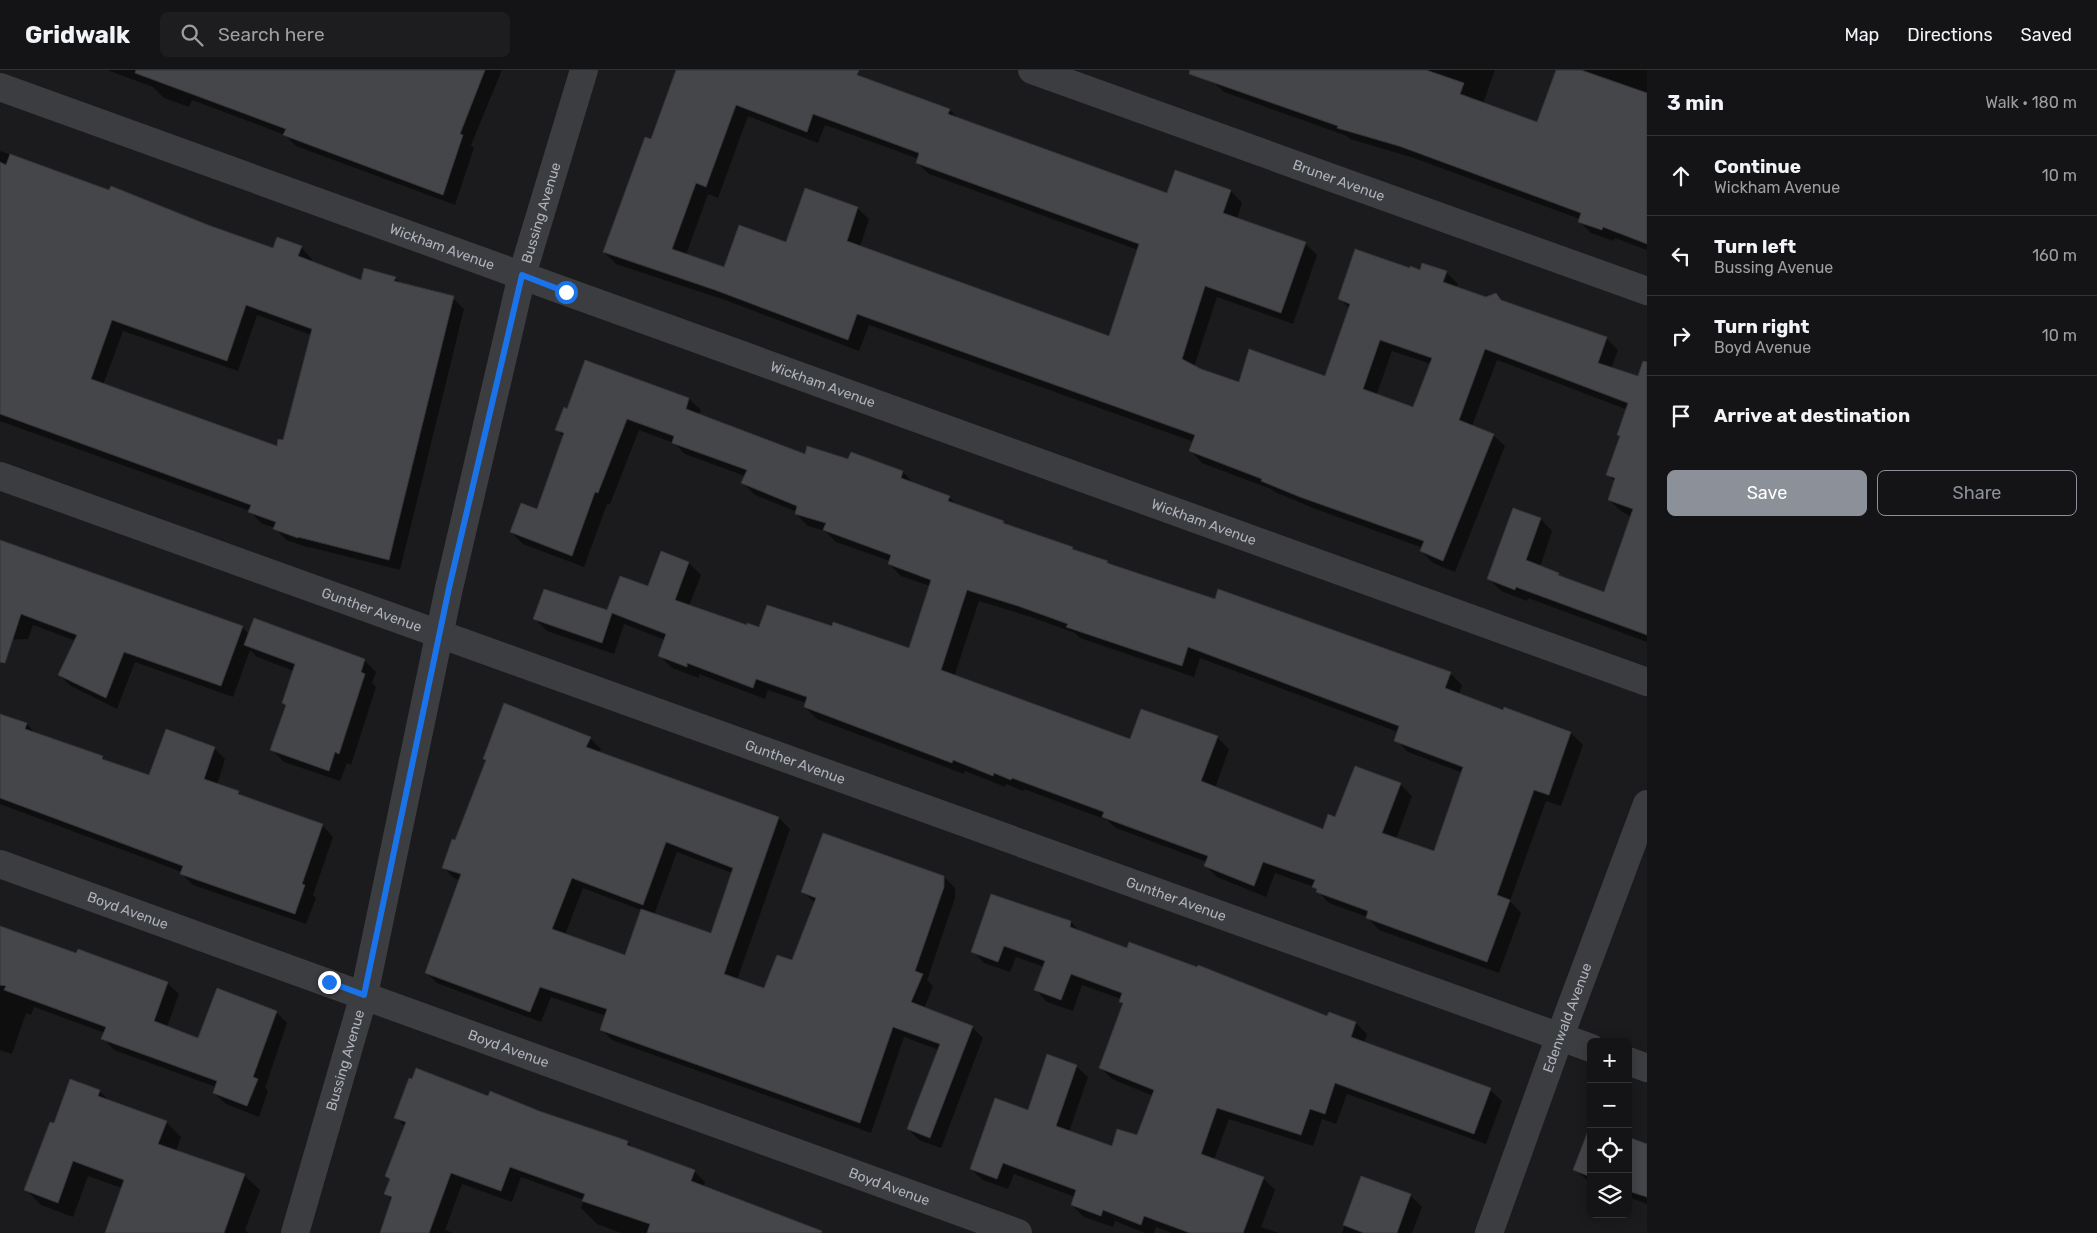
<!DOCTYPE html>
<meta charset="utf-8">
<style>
body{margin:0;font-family:Rubik,sans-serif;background:#1d1d1f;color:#f1f3f6}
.controls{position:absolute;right:15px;bottom:15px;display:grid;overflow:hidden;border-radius:8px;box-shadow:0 2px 12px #0003}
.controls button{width:45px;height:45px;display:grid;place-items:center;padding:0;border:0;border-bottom:1px solid #333335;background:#141416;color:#f1f3f6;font:25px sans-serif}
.stop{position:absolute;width:15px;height:15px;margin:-11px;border:4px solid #1a73e8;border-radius:50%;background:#fff}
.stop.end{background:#1a73e8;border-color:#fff;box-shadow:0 1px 5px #0008}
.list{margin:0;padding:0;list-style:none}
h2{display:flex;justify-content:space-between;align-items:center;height:65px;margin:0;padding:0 20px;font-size:21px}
h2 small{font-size:16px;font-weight:400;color:#9d9ea1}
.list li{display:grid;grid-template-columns:32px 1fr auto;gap:15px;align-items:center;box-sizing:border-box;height:80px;padding:0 20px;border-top:1px solid #333335}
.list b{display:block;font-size:19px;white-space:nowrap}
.list p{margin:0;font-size:16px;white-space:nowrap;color:#9d9ea1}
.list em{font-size:16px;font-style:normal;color:#9d9ea1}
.actions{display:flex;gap:10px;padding:15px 20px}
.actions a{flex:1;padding:11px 0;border:1px solid #8c9099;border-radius:8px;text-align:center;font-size:18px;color:#8c9099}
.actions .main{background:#8c9099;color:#fff}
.icon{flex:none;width:28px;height:28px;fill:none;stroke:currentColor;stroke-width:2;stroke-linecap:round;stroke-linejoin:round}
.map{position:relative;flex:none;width:1647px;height:1163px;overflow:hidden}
header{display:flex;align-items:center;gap:30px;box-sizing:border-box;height:70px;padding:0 25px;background:#141416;border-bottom:1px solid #333335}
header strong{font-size:24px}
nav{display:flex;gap:28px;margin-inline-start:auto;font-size:18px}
.search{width:350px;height:45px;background:#1d1d1f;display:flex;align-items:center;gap:12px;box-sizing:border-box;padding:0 18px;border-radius:8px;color:#9d9ea1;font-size:19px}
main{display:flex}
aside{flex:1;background:#141416}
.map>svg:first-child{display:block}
</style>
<header>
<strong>Gridwalk</strong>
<div class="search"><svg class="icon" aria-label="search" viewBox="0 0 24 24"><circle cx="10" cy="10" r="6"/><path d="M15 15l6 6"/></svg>Search here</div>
<nav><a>Map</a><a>Directions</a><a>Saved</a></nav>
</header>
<main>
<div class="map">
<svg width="1647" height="1163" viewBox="0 0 1647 1163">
<rect width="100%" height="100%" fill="#1b1b1d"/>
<g fill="#0007" fill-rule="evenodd">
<polygon points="107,0 502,0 471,75 474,78 455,135 296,76 285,65 192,30 189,37 164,28 153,17"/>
<path d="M678,0H851L857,3L864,10L950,40L959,49L1168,125L1231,121L1242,133L1237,149L1305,173L1317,185L1293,254L1217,227L1194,297L1239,314L1326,308L1350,239L1340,229L1421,202H1446L1458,214L1457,218L1486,229L1496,225L1504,232L1606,268L1618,280L1611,299L1644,309L1647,307V572L1528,528L1527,531L1501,521L1489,509L1514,440L1541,449L1552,461L1540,497L1558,504L1562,508L1605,524L1631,447L1621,441L1609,430L1615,412L1608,404L1621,367L1628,340L1497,290L1472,356L1493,365L1505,376L1455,502L1433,493L1421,481L1423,478L1313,438L1275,422L1271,419L1202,393L1191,381L1194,372L869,255L859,281L728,231L616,194L604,182L652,71ZM748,46L818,73L825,55L919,89L917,93L929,104L1138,180L1110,267L860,177L869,149L857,138L787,174L724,199L686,185L708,124L718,128ZM1392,281L1431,294L1414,339L1376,326Z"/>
<polygon points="1216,0 1495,0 1483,34 1538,54 1556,0 1647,0 1647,180 1615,168 1614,171 1591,163 1579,151 1580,149 1411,87 1350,69 1347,66 1224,22 1212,11"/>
<path d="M0,81L274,179L301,177L312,189L311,192L362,212L395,208L401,214L453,228L464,239L400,500L309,477V478L286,470L275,458L261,453L250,441L0,351ZM257,245L311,265L284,372L278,378L103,315L123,261L238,301Z"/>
<path d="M689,329L701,340L699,345L806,385L849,390L851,384L903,402L915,415L949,427L958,436L1003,452L1008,456L1072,479L1110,495L1215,531L1450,603L1462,615L1459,624L1504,642L1505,638L1571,663L1583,675L1561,736L1546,731L1510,831L1521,843L1499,903L1379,860L1367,847L1329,833L1314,817L1275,803L1266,827L1217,807L1205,795L1207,792L1116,758L1107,750L1024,719L1023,721L1006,714L1005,717L965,701L964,704L817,649L805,637L806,633L768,620L765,629L699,604V608L672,598L660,586L665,570L624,554L614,584L547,561L535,549L608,542L649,518L662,483L689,493L701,505L689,536L747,556L759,558H833L910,580L930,516L901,506L889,494L890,491L836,472L825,461L808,456L796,444L797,442L755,425L743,413L745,406L685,384L674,373L639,360L610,434H607L584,497L523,474L511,462L538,440L564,367L556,359L568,340ZM979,531L1031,547L1075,563L1080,568L1194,607L1200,588L1398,662L1396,670L1408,682L1463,703L1435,782L1396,769L1412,726L1400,714L1336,748L1324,761L1215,718L1229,679L1217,667L1131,671L954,607Z"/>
<polygon points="0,470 243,558 249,564 364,590 376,602 372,613 376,617 351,695 347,693 340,711 284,692 272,680 286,636 283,633 294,601 257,587 250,580 233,627 135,592 117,639 71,616 59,605 76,571 33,555 28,569 0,570"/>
<polygon points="0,645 27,654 36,664 102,687 108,693 150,707 214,678 225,689 217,715 238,722 243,727 322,755 333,767 313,825 316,828 306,854 193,815 182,804 182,802 0,734"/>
<path d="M590,668L601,679L599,683L779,748L790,759L737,910L765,920L793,892L815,833L802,821L944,807L955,818V828L927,910L933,916L924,939L972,957L983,968L941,1078L919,1070L908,1059L939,980L904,967L871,1063L612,970L601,959L606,946L551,927L541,952L437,913L426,902L460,810L454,808L443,797L456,772L487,692L484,689ZM677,782L732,803L711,865L654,845ZM583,818L641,840L626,887L565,865Z"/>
<polygon points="1071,852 1081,863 1328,948 1356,953 1367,964 1364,973 1490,1020 1502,1031 1486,1074 1347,1024 1336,1054 1322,1049 1313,1076 1229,1049 1214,1090 1263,1108 1275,1120 1261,1157 1279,1163 1172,1163 1156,1157 1154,1163 1145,1163 1115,1151 1113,1157 1084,1147 1072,1135 1075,1127 1014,1104 1008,1119 983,1110 971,1099 1076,996 1088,1007 1069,1062 1112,1078 1138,1067 1153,1026 1112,1009 1101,998 1124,935 1120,932 1121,929 1082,915 1073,941 1047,932 1036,920 1044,897 1016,887 1010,902 984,893 973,881"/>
<polygon points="0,858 167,913 179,924 167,957 199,969 276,942 287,953 265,1018 268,1021 259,1047 226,1034 214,1023 216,1017 114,980 103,968 105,963 34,937 31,945 26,943 12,984 0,980"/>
<polygon points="99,1021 111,1032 166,1052 181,1067 176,1081 244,1105 260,1120 245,1160 248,1163 106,1163 122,1118 88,1106 73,1147 41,1135 26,1120 55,1055"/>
<polygon points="489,1028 539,1042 627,1072 635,1079 694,1101 705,1112 703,1118 822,1163 621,1163 597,1154 581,1138 584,1130 521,1107 512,1132 462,1114 445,1160 453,1163 381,1163 392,1130 386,1124 391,1110 387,1106 405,1057 396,1047"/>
<polygon points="1591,1056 1591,1113 1575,1100"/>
<polygon points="1628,1068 1647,1075 1647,1134 1628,1127"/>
<polygon points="1362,1108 1410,1125 1422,1137 1412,1163 1342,1163"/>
</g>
<g fill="#45464a" stroke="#353539" fill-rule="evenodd">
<polygon points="136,0 485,0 460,64 463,65 443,125 283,65 286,59 135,3"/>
<path d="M676,0H859L857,5L950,39L948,44L1167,123L1175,100L1231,120L1223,143L1306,172L1281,243L1205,216L1182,289L1201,299L1239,312L1249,279L1325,306L1350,234L1338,229L1355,179L1410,198V196L1420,200L1422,193L1447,201L1443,212L1486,227L1496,223L1501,230L1607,267L1598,293L1638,306L1643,291L1647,292V565L1516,517L1515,520L1487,509L1513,438L1541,448L1526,490L1559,503L1558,505L1604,522L1633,439L1608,430L1615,408L1606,405L1620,366L1617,365L1628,333L1485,279L1459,350L1494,364L1443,491L1420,481L1424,471L1300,427L1261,411L1262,409L1189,381L1195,365L857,244L848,270L715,220L603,182L645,67L651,69ZM736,35L807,62L813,44L919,83L916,93L1139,174L1109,266L847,171L858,137L805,118L786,172L739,155L724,197L672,179L696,113L706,117ZM1380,270L1432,288L1413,337L1363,319Z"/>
<polygon points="1190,0 1426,0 1464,13 1460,24 1537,52 1556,0 1581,0 1647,23 1647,174 1603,157 1602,160 1578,152 1581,143 1399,76 1337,58 1338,56 1189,4"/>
<path d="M10,84L109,120L111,116L208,155L273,178L277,167L302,176L298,186L361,210L364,198L396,207L394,211L454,226L389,490L298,467V468L273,459L276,452L248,442L251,435L0,344V92L6,95ZM246,235L312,259L283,370L278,369L277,376L91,309L112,250L227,291Z"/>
<path d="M585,290L689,328L686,339L805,384L807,376L848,389L851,382L903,401L901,408L950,426L948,431L1004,451L1003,453L1073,477L1072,479L1108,491L1107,493L1215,529L1218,519L1451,602L1445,618L1503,640L1504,637L1571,662L1549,725L1534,720L1497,825L1510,830L1487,892L1366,848L1368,841L1316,822L1317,819L1312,817L1315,810L1263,792L1254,816L1204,796L1208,786L1102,747L1104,742L1012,708L1011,710L994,703L993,706L953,690L952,693L804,637L807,627L756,609L753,618L687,593V597L658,586L666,564L612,543L602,573L533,549L544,519L607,540L620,506L648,516L661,481L689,492L675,530L747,555V553L759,557L767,535L832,556L833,552L909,578L931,510L888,494L891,485L823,460L826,453L795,444L797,436L741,413L747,400L672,373L674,366L627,349L598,423L595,422L572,486L510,462L521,433L537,439L564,363L555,360L564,337L567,339ZM967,520L1018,536L1068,554L1066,557L1182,596L1188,577L1399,656L1394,671L1463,697L1434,781L1382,763L1401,713L1355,696L1335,747L1328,744L1323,759L1201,711L1218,666L1141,639L1130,669L941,600Z"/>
<polygon points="0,470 243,556 221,616 124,582 106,628 58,605 77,565 21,544 5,593 0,592"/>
<polygon points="254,548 365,589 361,602 365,604 339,684 335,682 329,701 270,680 286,635 282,633 295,594 244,575"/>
<path d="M504,633L591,667L586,677L779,747L724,904L764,918L777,885L792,890L816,828L801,822L823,763L944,806V817L915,901L923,904L911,932L973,956L930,1068L907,1059L940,974L893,957L860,1053L600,960L607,939L540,917L530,942L425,903L461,804L442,798L452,769L455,770L486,690L483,689ZM666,772L733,798L711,863L641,839L625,885L552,859L572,808L643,835Z"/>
<polygon points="0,644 27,653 25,659 103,686 102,689 149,705 166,659 215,677 204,709 239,721 238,724 323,754 302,814 305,815 295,844 180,804 183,796 0,728"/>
<polygon points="991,824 1071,851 1070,857 1127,878 1129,872 1197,897 1198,895 1327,946 1329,942 1356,952 1351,967 1491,1018 1474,1064 1335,1013 1325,1044 1310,1039 1301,1065 1217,1038 1201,1084 1264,1107 1243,1163 1190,1163 1144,1146 1141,1155 1103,1140 1101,1146 1071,1135 1076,1120 1003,1093 997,1109 970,1099 995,1028 1028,1040 1047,984 1077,995 1056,1056 1112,1076 1117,1059 1137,1065 1154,1020 1099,998 1123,933 1119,932 1122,923 1071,904 1061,930 1034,920 1045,891 1004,876 998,892 971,882"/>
<polygon points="0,856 76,883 78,879 168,912 154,951 198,968 217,918 277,941 253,1007 258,1009 247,1036 213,1023 217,1011 101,969 106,957 4,920 6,916 0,915"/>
<polygon points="416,998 488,1026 490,1021 539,1041 628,1071 627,1075 695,1100 691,1111 822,1161 821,1163 647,1163 650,1154 582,1131 585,1124 510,1097 501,1121 451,1103 429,1163 380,1163 392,1127 384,1124 390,1109 385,1106 406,1052 394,1048 409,1008 412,1009"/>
<polygon points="70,1009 100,1020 98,1026 167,1051 158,1074 245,1104 224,1163 105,1163 124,1110 73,1091 58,1133 24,1120 50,1052 54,1053"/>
<polygon points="1591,1053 1591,1107 1573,1100"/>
<polygon points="1628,1067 1647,1074 1647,1127 1628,1121"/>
<polygon points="1361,1106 1411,1124 1397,1163 1364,1163 1343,1155"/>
</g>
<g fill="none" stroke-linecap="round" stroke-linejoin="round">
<g stroke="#3c3d41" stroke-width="28">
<path id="s1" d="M1032,0L1647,221"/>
<path id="s2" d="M0,17L1647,612"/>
<path id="s3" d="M0,406L1591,978"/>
<path id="s4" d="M0,794L1018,1163"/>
<polyline points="1628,991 1647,998"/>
<path id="s5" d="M295,1163L364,925L449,518L522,205L584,0"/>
<path id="s6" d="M1489,1163L1560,966L1647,734"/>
</g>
</g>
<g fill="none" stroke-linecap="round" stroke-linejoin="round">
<polyline stroke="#1a73e8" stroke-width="6" points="329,912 364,925 449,518 522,205 566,222"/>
</g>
<g text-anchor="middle" stroke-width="4.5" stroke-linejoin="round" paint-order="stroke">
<g font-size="14" fill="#aeb2bb" stroke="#161618">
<text dy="5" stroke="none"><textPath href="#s1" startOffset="326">Bruner Avenue</textPath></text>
<text dy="5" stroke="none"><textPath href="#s5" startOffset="1050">Bussing Avenue</textPath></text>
<text dy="5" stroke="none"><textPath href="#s2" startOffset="470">Wickham Avenue</textPath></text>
<text dy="5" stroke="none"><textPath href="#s2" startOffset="875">Wickham Avenue</textPath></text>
<text dy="5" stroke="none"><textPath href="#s2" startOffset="1280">Wickham Avenue</textPath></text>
<text dy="5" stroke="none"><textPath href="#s3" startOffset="395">Gunther Avenue</textPath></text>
<text dy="5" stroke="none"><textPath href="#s3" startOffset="845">Gunther Avenue</textPath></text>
<text dy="5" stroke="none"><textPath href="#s3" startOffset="1250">Gunther Avenue</textPath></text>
<text dy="5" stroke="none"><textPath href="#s4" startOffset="136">Boyd Avenue</textPath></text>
<text dy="5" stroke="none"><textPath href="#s6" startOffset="229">Edenwald Avenue</textPath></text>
<text dy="5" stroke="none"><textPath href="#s4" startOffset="541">Boyd Avenue</textPath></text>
<text dy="5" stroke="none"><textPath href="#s5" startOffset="180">Bussing Avenue</textPath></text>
<text dy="5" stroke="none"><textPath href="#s4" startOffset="946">Boyd Avenue</textPath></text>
</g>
</g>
</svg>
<div class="controls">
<button>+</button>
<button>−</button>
<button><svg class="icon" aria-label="locate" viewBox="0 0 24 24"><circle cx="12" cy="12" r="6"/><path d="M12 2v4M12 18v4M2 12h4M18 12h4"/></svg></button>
<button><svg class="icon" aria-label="layers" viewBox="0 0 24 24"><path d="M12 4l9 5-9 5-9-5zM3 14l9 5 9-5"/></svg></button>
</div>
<div class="stop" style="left:566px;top:222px"></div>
<div class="stop end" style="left:329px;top:912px"></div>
</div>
<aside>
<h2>3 min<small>Walk · 180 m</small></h2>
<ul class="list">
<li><svg class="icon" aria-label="ahead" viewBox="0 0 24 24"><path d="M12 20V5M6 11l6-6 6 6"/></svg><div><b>Continue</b><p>Wickham Avenue</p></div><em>10 m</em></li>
<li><svg class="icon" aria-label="left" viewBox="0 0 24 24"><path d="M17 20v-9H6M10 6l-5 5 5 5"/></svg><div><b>Turn left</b><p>Bussing Avenue</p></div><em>160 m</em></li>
<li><svg class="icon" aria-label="right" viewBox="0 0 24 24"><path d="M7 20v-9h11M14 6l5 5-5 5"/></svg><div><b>Turn right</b><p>Boyd Avenue</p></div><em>10 m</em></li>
<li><svg class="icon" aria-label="arrive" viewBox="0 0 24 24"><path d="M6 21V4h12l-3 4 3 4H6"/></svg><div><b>Arrive at destination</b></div></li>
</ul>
<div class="actions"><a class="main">Save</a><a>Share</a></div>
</aside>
</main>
